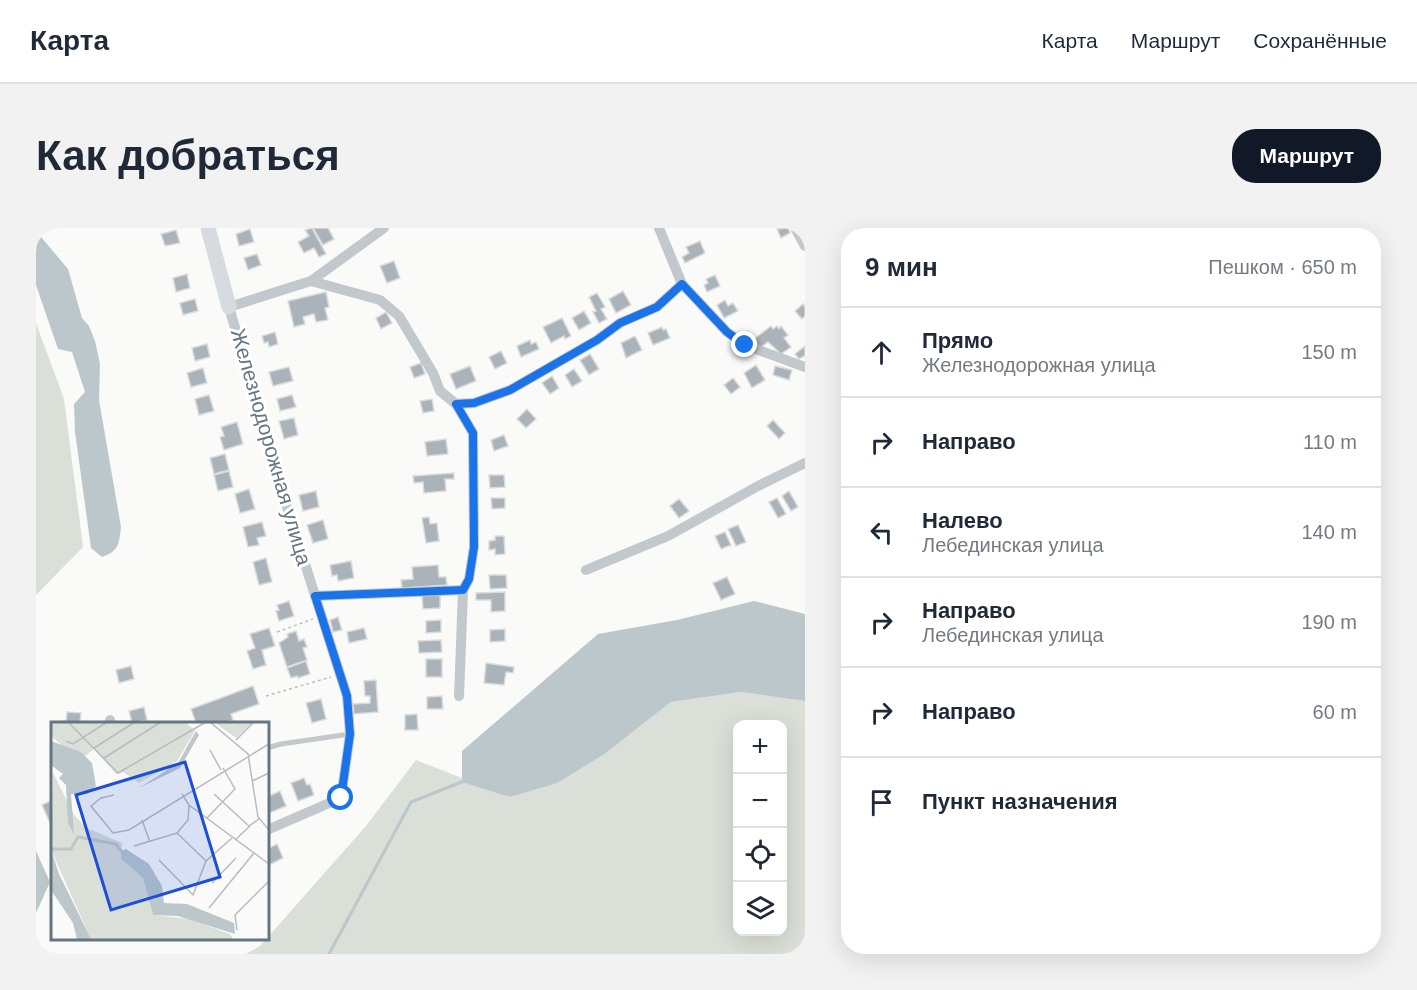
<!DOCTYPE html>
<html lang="ru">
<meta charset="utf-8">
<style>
body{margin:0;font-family:Helvetica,sans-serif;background:#f2f2f3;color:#1f2937}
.controls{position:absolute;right:18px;bottom:18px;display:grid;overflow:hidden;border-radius:12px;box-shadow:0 6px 24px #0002}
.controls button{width:54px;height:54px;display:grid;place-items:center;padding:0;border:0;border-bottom:2px solid #e0e1e3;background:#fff;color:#1f2937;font:30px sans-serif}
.stop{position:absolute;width:18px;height:18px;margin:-14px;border:4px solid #1a73e8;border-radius:50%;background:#fff}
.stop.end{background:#1a73e8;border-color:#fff;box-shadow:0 2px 6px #0008}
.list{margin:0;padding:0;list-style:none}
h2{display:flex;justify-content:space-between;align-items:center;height:78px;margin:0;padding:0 24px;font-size:26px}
h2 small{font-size:20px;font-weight:400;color:#747a83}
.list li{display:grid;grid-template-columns:39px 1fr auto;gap:18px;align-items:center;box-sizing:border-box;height:90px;padding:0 24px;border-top:2px solid #e0e1e3}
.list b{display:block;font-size:22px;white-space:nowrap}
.list p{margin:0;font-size:20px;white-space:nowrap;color:#747a83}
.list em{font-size:20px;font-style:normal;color:#747a83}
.icon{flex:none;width:33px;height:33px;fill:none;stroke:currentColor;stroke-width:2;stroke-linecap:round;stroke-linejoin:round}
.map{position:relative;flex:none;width:769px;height:726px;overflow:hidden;border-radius:24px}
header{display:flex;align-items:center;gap:36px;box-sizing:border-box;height:84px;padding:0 30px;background:#fff;border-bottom:2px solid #e0e1e3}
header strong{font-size:28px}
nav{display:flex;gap:33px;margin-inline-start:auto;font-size:21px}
.intro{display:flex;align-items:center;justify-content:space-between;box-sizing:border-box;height:144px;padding:0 36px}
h1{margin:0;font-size:42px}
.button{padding:15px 27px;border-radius:24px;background:#111827;color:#fff;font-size:21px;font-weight:700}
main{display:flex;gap:36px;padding:0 36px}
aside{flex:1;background:#fff;border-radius:24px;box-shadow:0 6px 24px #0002}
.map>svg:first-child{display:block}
</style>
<header>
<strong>Карта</strong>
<nav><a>Карта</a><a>Маршрут</a><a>Сохранённые</a></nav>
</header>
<div class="intro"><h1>Как добраться</h1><a class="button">Маршрут</a></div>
<main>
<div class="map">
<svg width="769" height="726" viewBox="0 0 769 726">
<rect width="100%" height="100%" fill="#fafaf8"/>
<g fill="#dadfd7" fill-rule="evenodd">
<polygon points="0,95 28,171 47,319 0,367"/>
<path d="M705,464L769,473V726H210L224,718L330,598L380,532L474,569L570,525L635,474ZM702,496H746V704H702Z"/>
</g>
<g fill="#bbc7cb">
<path d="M0,3L32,41L46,90L53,98L59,113L64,136L63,172L85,299C83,316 83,323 66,329L55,320L39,204L38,176L49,164L36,124L22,121L0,57Z"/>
<polygon points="718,373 769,386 769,473 705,464 635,474 570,525 521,555 474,569 426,554 426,523 562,406 641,392"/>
<polygon points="0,623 14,654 0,685"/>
</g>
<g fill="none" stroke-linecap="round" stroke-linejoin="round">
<polyline stroke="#bbc7cb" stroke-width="3" points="293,726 375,574 428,553"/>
</g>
<g fill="#aab3b9" stroke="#dcdcda" stroke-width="1.5">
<polygon points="276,0 290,26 283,29 278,20 268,25 262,14 273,8 269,2"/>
<polygon points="277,0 292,0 298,11 287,17"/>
<polygon points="752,0 754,5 745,10 741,1"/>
<polygon points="214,1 218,14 203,18 200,6"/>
<polygon points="140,2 144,15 129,18 125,6"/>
<polygon points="664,13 669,25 649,35 646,29 653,25 650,19"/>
<polygon points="221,26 225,37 212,42 208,30"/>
<polygon points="358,33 364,50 351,55 344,38"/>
<polygon points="151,46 154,60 140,64 137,50"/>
<polygon points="679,47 684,58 671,64 668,57 672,55 670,51"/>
<polygon points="587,63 595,77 580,85 573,71"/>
<polygon points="290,64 293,79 289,80 292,92 280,94 278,86 267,89 269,96 258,99 252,73"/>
<polygon points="561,65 569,79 565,81 571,91 563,95 557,84 560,83 553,69"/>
<polygon points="159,71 162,83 147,87 144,75"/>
<polygon points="689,72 692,78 697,75 702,83 688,90 681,77"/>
<polygon points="767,76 769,79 769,88 766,91 759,83"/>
<polygon points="548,83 555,95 543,102 536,90"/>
<polygon points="350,84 356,95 345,101 340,90"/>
<polygon points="526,90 535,108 529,111 528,108 515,115 507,99"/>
<polygon points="735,98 737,101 741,98 743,101 745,98 752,107 748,110 755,119 745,126 732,114 724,120 718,111"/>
<polygon points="626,99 627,102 630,101 634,110 617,117 612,105"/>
<polygon points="239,104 242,116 233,119 232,114 228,115 226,108"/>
<polygon points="599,108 606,122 590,130 585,115"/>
<polygon points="494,112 495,116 500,114 503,121 485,129 481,118"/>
<polygon points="171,116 174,129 159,133 156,120"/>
<polygon points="769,118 769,129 768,128 763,131 759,126"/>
<polygon points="465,123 471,135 459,141 453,129"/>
<polygon points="554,126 563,141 553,147 544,132"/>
<polygon points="385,135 389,146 378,150 374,139"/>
<polygon points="720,137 729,152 716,160 708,145"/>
<polygon points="434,138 440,153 420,161 414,146"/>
<polygon points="739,138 756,142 753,152 737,147"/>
<polygon points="253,139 257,153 237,158 233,144"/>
<polygon points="167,140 171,155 155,159 151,145"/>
<polygon points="538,141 546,153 536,159 529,147"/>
<polygon points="516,148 523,160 514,166 506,155"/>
<polygon points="697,150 704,159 695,166 688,157"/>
<polygon points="173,167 178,183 163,187 159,171"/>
<polygon points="256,167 260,179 244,183 241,171"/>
<polygon points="396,171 398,183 387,185 384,173"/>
<polygon points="491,181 500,191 490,200 481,191"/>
<polygon points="258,190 262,207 248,211 243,193"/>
<polygon points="737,192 749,205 743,211 731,198"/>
<polygon points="201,194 207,216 188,222 184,209 188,208 185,199"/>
<polygon points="468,207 472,218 458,223 455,212"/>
<polygon points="410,211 412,226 391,228 389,214"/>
<polygon points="189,226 193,242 178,246 174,230"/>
<polygon points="193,243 197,259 182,263 178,247"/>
<polygon points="418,245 418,251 409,251 410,263 388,265 387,254 378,255 377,248"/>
<polygon points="453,247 468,247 469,259 454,260"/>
<polygon points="213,261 219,281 204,285 199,266"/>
<polygon points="280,263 283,279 267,283 263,267"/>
<polygon points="753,263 762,279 755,283 746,268"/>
<polygon points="455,270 469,270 469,280 456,281"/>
<polygon points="741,270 750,286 742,290 733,274"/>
<polygon points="643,271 653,283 643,290 634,278"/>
<polygon points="393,289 394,296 401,295 403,313 390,315 386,290"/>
<polygon points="287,292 292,311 277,315 271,297"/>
<polygon points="226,294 230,308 221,310 223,317 212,319 207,299"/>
<polygon points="702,297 710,314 700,318 692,301"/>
<polygon points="689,304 695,317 685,321 679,308"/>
<polygon points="459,308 468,308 469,326 459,327 459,321 453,322 453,313 459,312"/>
<polygon points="230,330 236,354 223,357 217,334"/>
<polygon points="315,333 318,350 302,353 301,347 296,348 294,337"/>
<polygon points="402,337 403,349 410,349 411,357 366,360 365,352 377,351 376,339"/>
<polygon points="453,347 470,347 471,360 454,361"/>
<polygon points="691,349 699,366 685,372 677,355"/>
<polygon points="469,364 469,383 455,384 455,372 440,372 440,365"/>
<polygon points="404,366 404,380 387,381 386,367"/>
<polygon points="253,373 258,388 243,393 240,383 243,382 241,377"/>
<polygon points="302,389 306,402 297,404 294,392"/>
<polygon points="405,392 405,404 390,405 390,393"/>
<polygon points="233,400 239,418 226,422 230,437 217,441 211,423 219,420 214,406"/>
<polygon points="328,400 331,411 313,415 311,404"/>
<polygon points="469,401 469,413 454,414 454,402"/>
<polygon points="260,403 263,413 268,411 271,419 267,420 271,432 251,439 243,415 252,409 251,406"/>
<polygon points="405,412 406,424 383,425 382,413"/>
<rect x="390" y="431" width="16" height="18"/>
<polygon points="270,433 274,446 262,450 261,448 255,450 251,440"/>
<polygon points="450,435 478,439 477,445 470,444 468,457 448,455"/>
<polygon points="95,438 98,451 83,455 80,442"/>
<polygon points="340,452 342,484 318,486 317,476 334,475 334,468 329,468 328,453"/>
<polygon points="217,458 223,476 195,486 197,492 189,495 160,495 155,481"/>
<polygon points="406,468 407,481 391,481 391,469"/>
<polygon points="285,471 290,491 276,495 270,475"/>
<polygon points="108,479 111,492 96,495 93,483"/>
<polygon points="31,484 45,485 44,494 51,495 26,495 26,493 30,493"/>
<polygon points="381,486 382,502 369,502 369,487"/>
<polygon points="268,550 271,557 274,556 278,567 262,573 255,555"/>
<polygon points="244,563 250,578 231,586 231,569"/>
<polygon points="16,572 16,594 14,595 6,577"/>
<polygon points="241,616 247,630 233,637 231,621"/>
</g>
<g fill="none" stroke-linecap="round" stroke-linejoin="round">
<g stroke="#bbbfc2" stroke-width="1.5" stroke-dasharray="3 3" stroke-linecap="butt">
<polyline points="241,404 277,391"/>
<polyline points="230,468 295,449"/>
</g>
<polyline stroke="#c3c8cc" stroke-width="5" points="231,520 245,516 314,506"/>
<g stroke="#c3c8cc" stroke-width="10">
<polyline points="623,0 646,56 691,104 709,117 769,139"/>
<polyline points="759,0 769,18"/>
<polyline points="275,53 344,72 363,88 397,145 404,163 420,176"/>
<polyline points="550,342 632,308 722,258 769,235"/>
<polyline points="279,368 427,362"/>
<polyline points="423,468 427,362 433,351 438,319 437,205 420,176 438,175 474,162 561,112 584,95 621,79 646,56"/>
<polyline points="74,492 74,495"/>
<polyline points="231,602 305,570 314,506 311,468 249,273 193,79 275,53 348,0"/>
</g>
<polyline stroke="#d6dbdf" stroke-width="15" points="172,0 193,79"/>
</g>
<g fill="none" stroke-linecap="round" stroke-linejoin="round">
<polyline stroke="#1a73e8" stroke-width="8" points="305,570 314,506 311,468 279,368 427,362 433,351 438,319 437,205 420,176 438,175 474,162 561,112 584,95 621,79 646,56 691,104 709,117"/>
</g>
<g text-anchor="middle" stroke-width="6" stroke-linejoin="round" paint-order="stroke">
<g font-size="21" fill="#657683" stroke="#fff">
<text transform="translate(235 219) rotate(74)" y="7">Железнодорожная улица</text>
</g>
</g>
<g transform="translate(15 494)">
<rect width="218" height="218" fill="#fafaf8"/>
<path d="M0,0H135L144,9L126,39L88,61L72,50L65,52L43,27L34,34L12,24L0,14ZM163,0H202L185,16ZM2,51L23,93L36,106L71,121L70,137L92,156L102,193L138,197L179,212L182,217H40L0,128Z" fill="#dadfd7"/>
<path d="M145,9L148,13L129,46L88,66L127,41ZM0,19L30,30L41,41L45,64L36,72H20L23,112L17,101L15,63L8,56L12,52L0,43ZM75,127L98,142L111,164L113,181L136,182L183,201L184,212L127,194L102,193L92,156L70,137V129ZM0,128L8,152L40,217H26L22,201L0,168Z" fill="#bbc7cb"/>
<path fill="none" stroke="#bbc7cb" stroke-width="3" d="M0,127H20L27,115L65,122L71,130"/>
<path fill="none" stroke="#b5bdc2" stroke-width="1.5" d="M17,0L67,51L155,0M159,0L197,32L207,95L218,108M185,18L203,0M15,19L22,22L56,0M43,26L84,0M159,28L170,48M53,36L110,0M201,59L218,51M131,72L138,83L218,142M163,72L198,104L208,97M63,73L50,76L40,84L62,111L78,108L218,22M156,96L184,67L172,46M91,98L99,120M126,111L137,98L138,83M184,118L199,104M83,124L126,111L155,139M108,138L142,173L155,139L181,116M161,161L185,136M158,186L203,131M186,208L184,193L218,159"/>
<path fill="#1d4ed8" fill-opacity="0.15" stroke="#1d4ed8" stroke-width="3" d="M134,40L169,155L60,188L25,73Z"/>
<rect width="218" height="218" fill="none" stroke="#657683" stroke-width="3"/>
</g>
</svg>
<div class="controls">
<button>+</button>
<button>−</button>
<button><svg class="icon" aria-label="locate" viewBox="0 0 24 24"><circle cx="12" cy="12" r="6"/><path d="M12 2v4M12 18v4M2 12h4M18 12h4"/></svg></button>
<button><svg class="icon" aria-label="layers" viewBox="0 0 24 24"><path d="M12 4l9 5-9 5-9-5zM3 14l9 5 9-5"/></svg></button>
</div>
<div class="stop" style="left:305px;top:570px"></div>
<div class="stop end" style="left:709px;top:117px"></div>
</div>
<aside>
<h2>9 мин<small>Пешком · 650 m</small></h2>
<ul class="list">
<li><svg class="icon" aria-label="ahead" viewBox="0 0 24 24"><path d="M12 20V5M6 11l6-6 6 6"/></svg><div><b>Прямо</b><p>Железнодорожная улица</p></div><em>150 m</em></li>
<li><svg class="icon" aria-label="right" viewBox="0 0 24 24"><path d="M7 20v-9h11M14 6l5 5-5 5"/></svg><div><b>Направо</b></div><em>110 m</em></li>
<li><svg class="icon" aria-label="left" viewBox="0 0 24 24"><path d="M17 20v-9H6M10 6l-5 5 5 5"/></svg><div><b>Налево</b><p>Лебединская улица</p></div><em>140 m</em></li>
<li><svg class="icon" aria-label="right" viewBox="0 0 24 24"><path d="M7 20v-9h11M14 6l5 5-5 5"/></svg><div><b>Направо</b><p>Лебединская улица</p></div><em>190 m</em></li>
<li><svg class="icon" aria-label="right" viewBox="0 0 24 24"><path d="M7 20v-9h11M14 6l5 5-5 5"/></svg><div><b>Направо</b></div><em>60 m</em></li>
<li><svg class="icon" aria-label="arrive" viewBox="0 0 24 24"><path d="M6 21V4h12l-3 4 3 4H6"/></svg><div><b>Пункт назначения</b></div></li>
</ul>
</aside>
</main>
